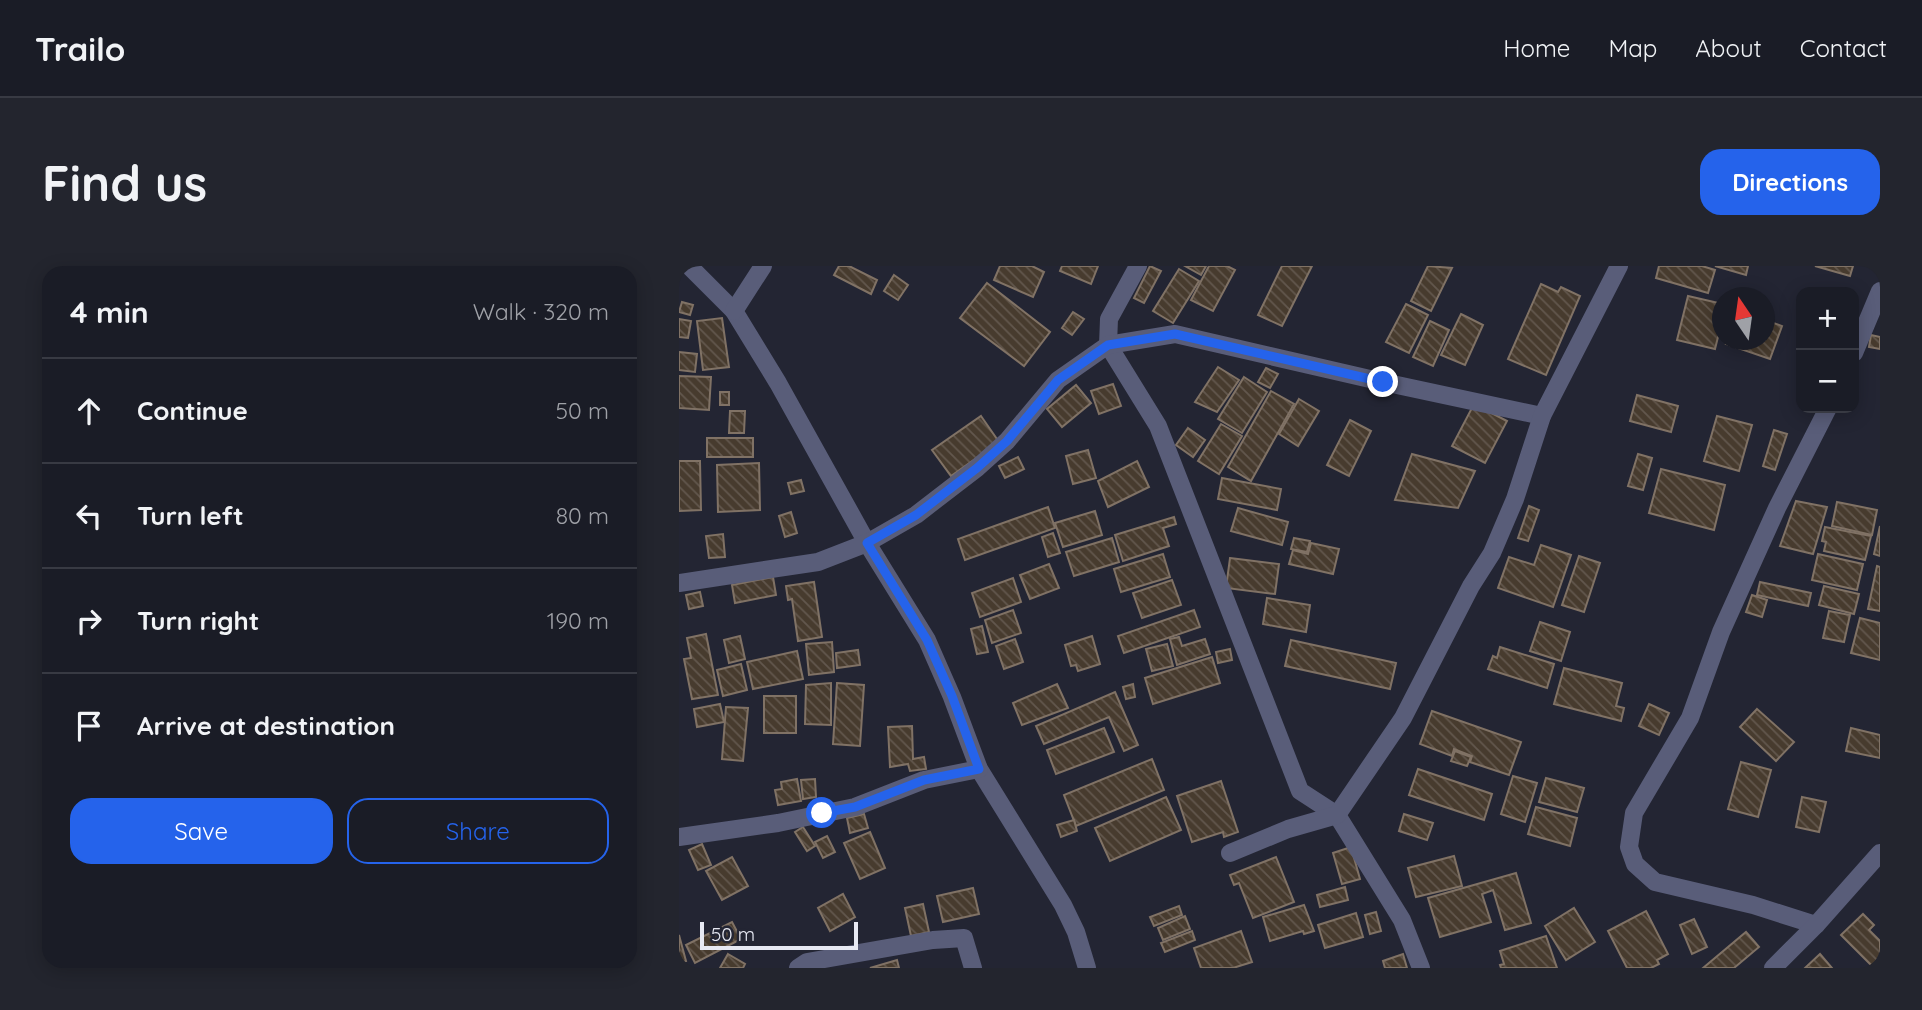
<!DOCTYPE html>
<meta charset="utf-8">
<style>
body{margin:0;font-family:Quicksand,sans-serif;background:#23252e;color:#f1f3f6}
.controls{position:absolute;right:21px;top:21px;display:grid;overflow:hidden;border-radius:14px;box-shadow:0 4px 18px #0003}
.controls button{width:63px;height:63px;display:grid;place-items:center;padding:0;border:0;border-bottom:2px solid #383a43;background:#1a1c26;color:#f1f3f6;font:35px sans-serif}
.compass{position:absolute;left:1033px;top:21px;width:63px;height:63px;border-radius:50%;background:#1a1c26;box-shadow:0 4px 18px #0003;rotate:347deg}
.scale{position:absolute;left:21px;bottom:18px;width:158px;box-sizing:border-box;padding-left:7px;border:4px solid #e7e9f3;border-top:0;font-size:19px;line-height:24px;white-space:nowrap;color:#e7e9f3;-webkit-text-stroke:5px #232533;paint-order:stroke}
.stop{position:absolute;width:21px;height:21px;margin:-16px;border:5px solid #2563eb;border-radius:50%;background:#fff}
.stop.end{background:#2563eb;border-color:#fff;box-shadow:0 2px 7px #0008}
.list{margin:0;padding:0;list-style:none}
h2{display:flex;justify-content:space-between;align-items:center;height:91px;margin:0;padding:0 28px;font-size:30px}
h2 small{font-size:23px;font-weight:400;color:#9fa1a7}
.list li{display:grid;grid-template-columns:46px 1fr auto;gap:21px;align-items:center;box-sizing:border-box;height:105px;padding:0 28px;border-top:2px solid #383a43}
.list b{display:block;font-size:26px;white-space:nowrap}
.list em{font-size:23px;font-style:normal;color:#9fa1a7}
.actions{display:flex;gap:14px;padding:21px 28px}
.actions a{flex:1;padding:16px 0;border:2px solid #2563eb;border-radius:21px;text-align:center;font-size:24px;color:#2563eb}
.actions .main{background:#2563eb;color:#fff}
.icon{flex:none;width:38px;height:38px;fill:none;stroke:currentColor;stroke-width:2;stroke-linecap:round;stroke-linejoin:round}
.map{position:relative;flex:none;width:1201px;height:702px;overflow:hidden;border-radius:21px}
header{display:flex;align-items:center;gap:42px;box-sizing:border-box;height:98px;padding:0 35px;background:#1a1c26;border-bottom:2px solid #383a43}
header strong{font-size:33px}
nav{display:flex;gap:38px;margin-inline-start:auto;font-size:24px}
.intro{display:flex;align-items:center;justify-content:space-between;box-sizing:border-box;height:168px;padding:0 42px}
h1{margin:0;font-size:49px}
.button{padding:18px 32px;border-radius:21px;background:#2563eb;color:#fff;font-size:24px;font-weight:700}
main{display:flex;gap:42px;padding:0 42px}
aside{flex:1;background:#1a1c26;border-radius:21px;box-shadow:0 4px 18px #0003}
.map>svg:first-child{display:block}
</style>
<header>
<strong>Trailo</strong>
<nav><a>Home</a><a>Map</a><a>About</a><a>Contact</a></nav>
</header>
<div class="intro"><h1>Find us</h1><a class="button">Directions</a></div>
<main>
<aside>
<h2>4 min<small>Walk · 320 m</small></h2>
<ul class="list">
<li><svg class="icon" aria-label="ahead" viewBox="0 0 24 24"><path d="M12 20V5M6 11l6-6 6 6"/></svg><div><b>Continue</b></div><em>50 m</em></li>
<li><svg class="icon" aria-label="left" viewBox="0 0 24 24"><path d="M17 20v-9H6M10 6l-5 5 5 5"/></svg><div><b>Turn left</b></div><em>80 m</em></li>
<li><svg class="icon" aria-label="right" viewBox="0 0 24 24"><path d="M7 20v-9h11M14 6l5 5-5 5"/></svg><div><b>Turn right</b></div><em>190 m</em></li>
<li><svg class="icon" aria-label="arrive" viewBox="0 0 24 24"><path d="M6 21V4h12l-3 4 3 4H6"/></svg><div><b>Arrive at destination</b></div></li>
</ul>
<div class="actions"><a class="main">Save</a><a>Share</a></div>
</aside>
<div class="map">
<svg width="1201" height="702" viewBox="0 0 1201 702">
<defs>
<pattern id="building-back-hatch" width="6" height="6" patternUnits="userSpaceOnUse" patternTransform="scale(1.75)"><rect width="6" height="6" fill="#473b2e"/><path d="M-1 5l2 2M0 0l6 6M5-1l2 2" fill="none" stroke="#62574d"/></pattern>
</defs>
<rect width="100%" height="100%" fill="#232533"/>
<g fill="url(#building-back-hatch)" stroke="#807265" stroke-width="2">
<polygon points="160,0 170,0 198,14 192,28 155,9"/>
<polygon points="321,0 353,0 365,6 354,31 315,14"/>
<polygon points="383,0 419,0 412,18 381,5"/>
<polygon points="471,0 482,5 465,37 455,32"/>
<polygon points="506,0 527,0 522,9"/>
<polygon points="530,0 548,0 556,4 534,45 512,34"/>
<polygon points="603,0 633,0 603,60 579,49"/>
<polygon points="749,0 773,2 752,45 732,35"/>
<polygon points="980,0 1023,0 1036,4 1029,27 977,12"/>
<polygon points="1036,0 1069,0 1067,9"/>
<polygon points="1136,0 1174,0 1171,10"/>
<polygon points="500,3 520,15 494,57 474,45"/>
<polygon points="215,9 229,19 219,34 205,25"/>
<polygon points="308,17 371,66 345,100 281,52"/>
<polygon points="862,18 879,26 882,21 901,30 867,109 829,93"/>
<polygon points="1009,30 1044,38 1044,51 1036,83 998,74"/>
<polygon points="3,36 14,39 11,49 0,46"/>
<polygon points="727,38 749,49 730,87 707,76"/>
<polygon points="394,46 405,53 393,69 383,62"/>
<polygon points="782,48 804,59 786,99 762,89"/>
<polygon points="43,52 50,101 24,104 18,55"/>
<polygon points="0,53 12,55 9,72 0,71"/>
<polygon points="1086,54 1103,60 1091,93 1047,78 1049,74 1086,74"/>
<polygon points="751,55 770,64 754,100 734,91"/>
<polygon points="1192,69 1201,71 1201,83 1190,81"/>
<polygon points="0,86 18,88 16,106 0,104"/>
<polygon points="539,101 560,114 538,146 516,136"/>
<polygon points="587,102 599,108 591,122 579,116"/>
<polygon points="0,110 32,111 30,144 0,142"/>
<polygon points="565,111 588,126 563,167 539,153"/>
<polygon points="434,118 442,140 420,148 412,125"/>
<polygon points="397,119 412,137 383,161 368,143"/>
<polygon points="592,125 615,138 572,215 549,201"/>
<rect x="41" y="126" width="9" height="13"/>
<polygon points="958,129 999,140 992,166 951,155"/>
<polygon points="620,133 640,145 619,180 600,168"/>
<polygon points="795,138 828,155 806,197 773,180"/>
<polygon points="51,145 66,145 65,167 50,167"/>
<polygon points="302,150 320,176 272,210 253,184"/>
<polygon points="1038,150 1073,159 1060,205 1025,195"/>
<polygon points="671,154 692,165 670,210 648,199"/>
<polygon points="542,158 563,170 540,208 519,195"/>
<polygon points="509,162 526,174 514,191 497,179"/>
<polygon points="1095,164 1108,168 1096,204 1084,200"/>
<rect x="28" y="172" width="46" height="19"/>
<polygon points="409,184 417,212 394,218 387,190"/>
<polygon points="733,188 796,205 779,242 716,234"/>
<polygon points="959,188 973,192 964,224 949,220"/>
<polygon points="339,191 345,203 326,212 320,200"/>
<polygon points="0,195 21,195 22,244 0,245"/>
<polygon points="458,195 470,221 429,241 419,215"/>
<polygon points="80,197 81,244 39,246 38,199"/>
<polygon points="982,203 1046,219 1035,264 970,247"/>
<polygon points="543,212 602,223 598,244 539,233"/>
<polygon points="122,214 125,225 112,228 109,217"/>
<polygon points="1117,235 1148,241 1134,288 1101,280"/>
<polygon points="1158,236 1198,244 1193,269 1153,260"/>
<polygon points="850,240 860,244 849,275 839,272"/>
<polygon points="369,241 376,262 286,294 279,273"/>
<polygon points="559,242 609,256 603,279 552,265"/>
<polygon points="416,245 423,269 384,281 376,257"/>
<polygon points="112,246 118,267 106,271 100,250"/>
<polygon points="495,251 497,258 484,262 490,280 444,295 436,269"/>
<polygon points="1201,260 1201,290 1195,288"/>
<polygon points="1146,261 1192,270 1186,294 1145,285 1147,276 1143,275"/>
<polygon points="374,267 381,287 369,291 363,271"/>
<polygon points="44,268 46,291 30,292 27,270"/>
<polygon points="433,272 440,296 395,310 387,286"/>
<polygon points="615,272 631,275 628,286 612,283"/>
<polygon points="632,277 660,283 654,308 610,298 614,284 629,288"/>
<polygon points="862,279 892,289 874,341 819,322 830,291 855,299"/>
<polygon points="484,288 491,311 442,326 435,303"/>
<polygon points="1139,288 1184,298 1178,324 1133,314"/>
<polygon points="900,290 921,297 905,346 883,339"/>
<polygon points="551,292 600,298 596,328 547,322"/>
<polygon points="370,298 380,322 351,333 341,309"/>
<polygon points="1198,300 1201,301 1201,345 1189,343"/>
<polygon points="94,311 97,329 56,337 53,319"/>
<polygon points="334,312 342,336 301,351 293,327"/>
<polygon points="493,314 502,339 463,352 454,327"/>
<polygon points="135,316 143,371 119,375 113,333 109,334 107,320"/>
<polygon points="1081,316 1132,327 1129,340 1078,329"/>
<polygon points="1145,320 1180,328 1175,348 1140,339"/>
<polygon points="21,326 24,340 10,343 7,329"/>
<polygon points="1073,329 1088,334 1083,351 1067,346"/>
<polygon points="588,332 631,339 627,366 584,358"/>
<polygon points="334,344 342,367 313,377 306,354"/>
<polygon points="515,344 521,361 445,387 439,370"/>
<polygon points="1150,345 1171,349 1165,376 1144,372"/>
<polygon points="1181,352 1201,357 1201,394 1172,387"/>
<polygon points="861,356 891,366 882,395 851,385"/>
<polygon points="303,360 309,386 298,388 292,363"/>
<polygon points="27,368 39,429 13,433 5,393 12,392 8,372"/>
<polygon points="61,370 66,393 50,397 45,374"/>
<polygon points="413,370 421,398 399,405 397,399 392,400 386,379"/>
<polygon points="500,371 503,380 526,373 531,388 498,399 491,373"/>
<polygon points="336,373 344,396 325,403 317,380"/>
<polygon points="612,374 717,397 711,423 606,400"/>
<polygon points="153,376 155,406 130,409 127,378"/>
<polygon points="488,378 494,400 473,405 467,383"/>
<polygon points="821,381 875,398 868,422 809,403 814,390 818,392"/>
<polygon points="551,383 553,394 539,397 537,386"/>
<polygon points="179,384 181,399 158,402 157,387"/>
<polygon points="118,385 124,413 74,423 68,396"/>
<polygon points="533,391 541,417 474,438 466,412"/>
<polygon points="62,398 68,424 44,430 38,404"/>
<polygon points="885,402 943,417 937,440 945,442 942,455 875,438"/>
<polygon points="152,417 152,459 126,458 127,419"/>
<polygon points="158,417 185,419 181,480 154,478"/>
<polygon points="378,418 389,442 343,459 334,437"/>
<polygon points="454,418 456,431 447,433 444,421"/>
<polygon points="436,426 459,479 445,485 430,451 365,478 357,460"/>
<rect x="85" y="430" width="32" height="37"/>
<polygon points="41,438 45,456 18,461 15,443"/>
<polygon points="970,438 990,447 980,469 960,460"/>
<polygon points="47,441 69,442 64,495 43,493"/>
<polygon points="1078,443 1115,476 1097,495 1061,461"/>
<polygon points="753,445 842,476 830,509 791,496 793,490 775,483 773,490 741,478"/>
<polygon points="233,460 234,493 245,491 247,503 231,505 229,498 211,501 209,461"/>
<polygon points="425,462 435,486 377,508 368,484"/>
<polygon points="1172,462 1201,469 1201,492 1167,485"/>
<polygon points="776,485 792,491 788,500 772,495"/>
<polygon points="473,493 485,524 397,560 385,529"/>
<polygon points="1062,496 1092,504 1079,551 1049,543"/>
<polygon points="739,503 813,528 805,554 730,529"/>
<polygon points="834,510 858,517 846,556 822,548"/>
<polygon points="867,512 905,522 898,546 860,536"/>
<polygon points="118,513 122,535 99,539 96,524 103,523 102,516"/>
<polygon points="136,513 137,531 124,533 122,514"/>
<polygon points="542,515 559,566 545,571 544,566 513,576 498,530"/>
<polygon points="487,531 502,564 431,595 416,562"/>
<polygon points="1123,531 1147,536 1140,566 1117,561"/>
<polygon points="857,541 898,552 891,580 849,568"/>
<polygon points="185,548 189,562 171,567 168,552"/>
<polygon points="725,548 754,557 748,574 720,565"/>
<polygon points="395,554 398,565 382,571 378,559"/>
<polygon points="124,561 136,580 128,585 116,566"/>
<polygon points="191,566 206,602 181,613 165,577"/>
<polygon points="148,570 156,586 144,592 136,576"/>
<polygon points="23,578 32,599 19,604 10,584"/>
<polygon points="672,581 681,613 663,618 654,587"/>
<polygon points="775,590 783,620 737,631 729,602"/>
<polygon points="53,591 69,620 43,634 27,605"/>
<polygon points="597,591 615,636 574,652 560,617 555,619 551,609"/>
<polygon points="837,607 852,657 826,664 814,624 803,628 812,656 761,671 749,632"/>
<polygon points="666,621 669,634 641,641 638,629"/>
<polygon points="294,622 300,648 264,656 258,630"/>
<polygon points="164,628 176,651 151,665 139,642"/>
<polygon points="244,638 250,666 232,670 226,642"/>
<polygon points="625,639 635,665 625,668 624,665 591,675 584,651"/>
<polygon points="500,640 503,649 475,660 471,651"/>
<polygon points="895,642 916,676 887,694 866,660"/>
<polygon points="967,645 989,688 978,694 980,698 972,702 948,702 929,665"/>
<polygon points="697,646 702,665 691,668 686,649"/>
<polygon points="677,647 684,671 646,682 639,659"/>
<polygon points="1184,648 1195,659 1190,664 1201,675 1201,702 1195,702 1162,669"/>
<polygon points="506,650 511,663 484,674 479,662"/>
<polygon points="1015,653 1028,681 1013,688 1001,659"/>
<polygon points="53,656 62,673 16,697 7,679"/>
<polygon points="513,665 516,674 486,686 482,677"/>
<polygon points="562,665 573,696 554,702 522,702 515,682"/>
<polygon points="1067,666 1080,681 1055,702 1024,702"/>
<polygon points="0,669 7,695 0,697"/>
<polygon points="867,670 878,702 822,702 821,699 825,698 821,685"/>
<polygon points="49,688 66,698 64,702 41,702"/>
<polygon points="724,688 728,702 706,702 704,695"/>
<polygon points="1141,688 1153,702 1126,702"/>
<polygon points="218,694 220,702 191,702"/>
</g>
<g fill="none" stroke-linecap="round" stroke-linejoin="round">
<g stroke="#595d79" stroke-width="18">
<polyline points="10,0 55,45 99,117 188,277 248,374 273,431 300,503 384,639 397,666 408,702"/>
<polyline points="459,0 430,53 429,79 479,160 621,525 658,549 723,654 742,702"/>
<polyline points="55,45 84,0"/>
<polyline points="1175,87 1201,25"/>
<polyline points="0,317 139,296 188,277 237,249 298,202 328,175 379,114 429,79 496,68 704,116 863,150"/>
<polyline points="0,571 99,557 176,541 245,514 300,503"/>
<polyline points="551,587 609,563 658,549 724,452 792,320 813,287 836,233 863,150 940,0"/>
<polyline points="1137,659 1074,639 976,616 956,598 950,581 955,547 1011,452 1042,366 1098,242 1149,142"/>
<polyline points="119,702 128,696 254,674 285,672 294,702"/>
<polyline points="1094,702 1137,659 1201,587"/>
</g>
</g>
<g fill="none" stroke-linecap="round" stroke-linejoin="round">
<polyline stroke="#2563eb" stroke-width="9" points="143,547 176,541 245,514 300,503 273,430 248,374 188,277 237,249 298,202 328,175 379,114 429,79 496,68 704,116"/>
</g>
</svg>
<div class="controls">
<button>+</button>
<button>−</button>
</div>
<svg class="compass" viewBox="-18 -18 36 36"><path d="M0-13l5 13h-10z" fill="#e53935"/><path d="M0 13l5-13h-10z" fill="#9fa1a7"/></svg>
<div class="scale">50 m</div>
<div class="stop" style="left:143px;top:547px"></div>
<div class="stop end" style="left:704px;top:116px"></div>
</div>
</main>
